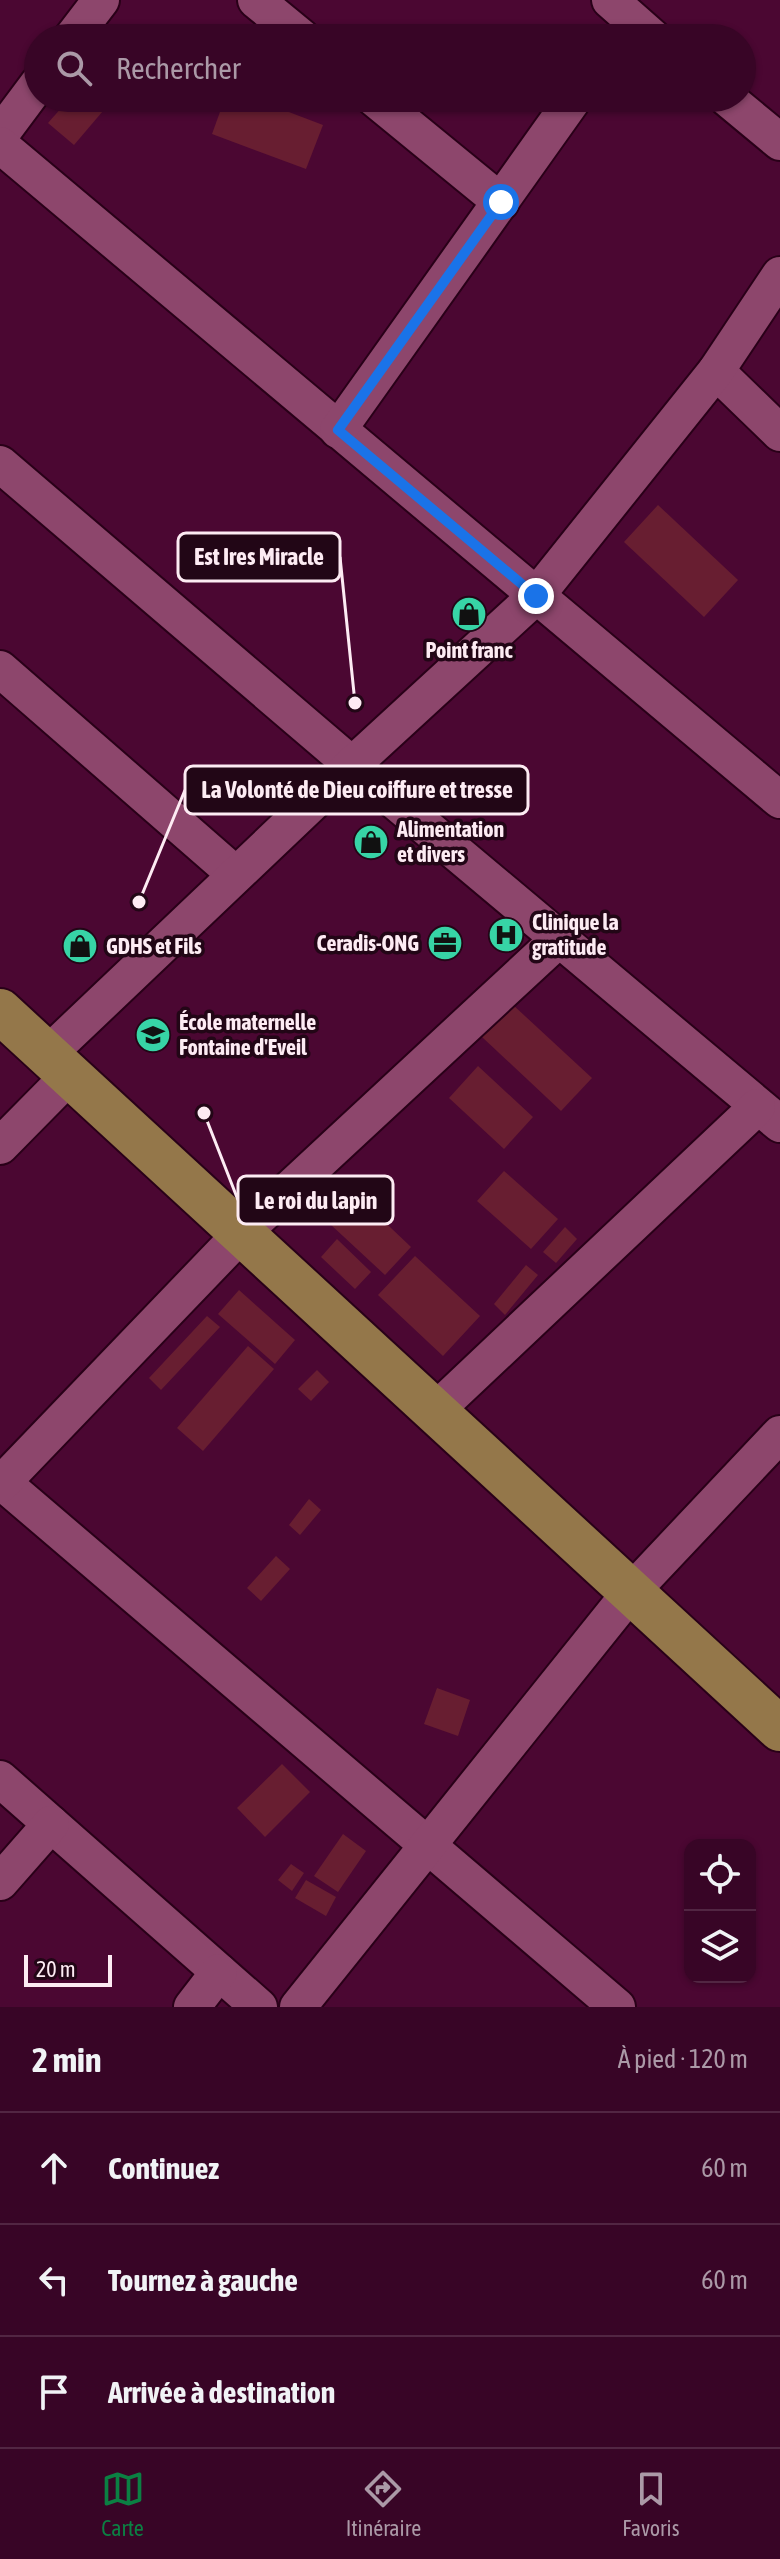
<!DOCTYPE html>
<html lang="fr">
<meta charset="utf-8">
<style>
body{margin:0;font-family:"Asap Condensed",sans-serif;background:#431332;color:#f1f3f6}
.controls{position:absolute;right:24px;bottom:24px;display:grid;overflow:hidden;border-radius:16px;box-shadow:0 2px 6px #0004}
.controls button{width:72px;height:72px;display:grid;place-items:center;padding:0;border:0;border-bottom:2px solid #522643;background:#380526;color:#f1f3f6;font:40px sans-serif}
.scale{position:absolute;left:24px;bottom:20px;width:88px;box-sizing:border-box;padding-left:8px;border:4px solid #fdebf3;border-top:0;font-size:22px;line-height:28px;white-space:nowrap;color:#fdebf3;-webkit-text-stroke:6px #220616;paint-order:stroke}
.stop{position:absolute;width:24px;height:24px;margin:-18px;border:6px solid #1a73e8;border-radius:50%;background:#fff}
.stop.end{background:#1a73e8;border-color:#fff;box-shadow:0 2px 8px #0008}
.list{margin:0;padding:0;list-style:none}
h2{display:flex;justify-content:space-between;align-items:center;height:104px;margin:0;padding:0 32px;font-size:34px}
h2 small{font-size:26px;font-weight:400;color:#ab99a7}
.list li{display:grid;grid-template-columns:52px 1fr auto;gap:24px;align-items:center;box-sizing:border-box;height:112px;padding:0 32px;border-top:2px solid #522643}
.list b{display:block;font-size:30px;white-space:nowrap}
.list em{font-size:26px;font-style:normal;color:#ab99a7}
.icon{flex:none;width:44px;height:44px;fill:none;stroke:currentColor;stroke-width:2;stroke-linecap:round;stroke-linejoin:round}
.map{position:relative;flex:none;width:780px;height:2007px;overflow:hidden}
.search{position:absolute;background:#380526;box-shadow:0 2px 6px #0004;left:24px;right:24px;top:24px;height:88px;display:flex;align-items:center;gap:20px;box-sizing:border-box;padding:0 28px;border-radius:44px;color:#ab99a7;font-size:30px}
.sheet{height:440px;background:#380526}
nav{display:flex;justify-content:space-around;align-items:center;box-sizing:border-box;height:112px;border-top:2px solid #522643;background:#380526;font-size:22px;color:#ab99a7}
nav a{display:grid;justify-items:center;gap:4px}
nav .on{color:#0b8043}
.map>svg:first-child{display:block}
</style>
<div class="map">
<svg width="780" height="2007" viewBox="0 0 780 2007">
<rect width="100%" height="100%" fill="#4b0732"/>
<g fill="#681e31">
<polygon points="70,98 114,98 74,145 48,123"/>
<polygon points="225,98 252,98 323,125 306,169 212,134"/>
<polygon points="658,505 738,580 704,617 624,542"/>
<polygon points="512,1004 592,1078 561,1111 482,1037"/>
<polygon points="478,1066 533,1117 504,1149 449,1098"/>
<polygon points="329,1169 411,1247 385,1275 302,1198"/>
<polygon points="504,1171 558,1219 531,1249 477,1201"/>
<polygon points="565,1227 577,1239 556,1263 543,1252"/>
<polygon points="337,1239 371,1272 355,1289 321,1257"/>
<polygon points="415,1256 480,1316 443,1356 378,1295"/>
<polygon points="526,1265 538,1275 505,1315 494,1304"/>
<polygon points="239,1290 295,1340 275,1364 218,1314"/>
<polygon points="207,1316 220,1327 161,1390 149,1378"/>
<polygon points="248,1346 274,1369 203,1451 177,1428"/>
<polygon points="317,1370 329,1382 311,1401 298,1389"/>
<polygon points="309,1499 321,1510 300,1535 289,1525"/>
<polygon points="276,1556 290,1569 261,1601 247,1588"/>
<polygon points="437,1688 470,1700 458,1736 424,1724"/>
<polygon points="282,1764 310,1792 265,1837 237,1808"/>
<polygon points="343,1834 366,1851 338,1892 314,1876"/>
<polygon points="291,1864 304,1873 292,1891 278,1880"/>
<polygon points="306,1880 336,1897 326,1916 295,1898"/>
</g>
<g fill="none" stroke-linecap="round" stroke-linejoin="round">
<defs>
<g id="minor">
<polyline points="256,0 302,38"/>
<polyline points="610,0 653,38"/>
<polyline points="72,38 101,0"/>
<polyline points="374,98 501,202"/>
<polyline points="727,98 780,142"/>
<polyline points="0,135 38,84"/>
<polyline points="0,145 780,800"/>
<polyline points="716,371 780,433"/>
<polyline points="338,430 574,98"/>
<polyline points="0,464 352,765 780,1124"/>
<polyline points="0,669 235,874"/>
<polyline points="48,1054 352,765 536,596 716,371 780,275"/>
<polyline points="0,1146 70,1075"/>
<polyline points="434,1412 757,1107"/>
<polyline points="2,1482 617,2007"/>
<polyline points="0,1485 241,1234 559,939"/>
<polyline points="0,1779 259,2007"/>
<polyline points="0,1882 51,1824"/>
<polyline points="192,2007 219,1972"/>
<polyline points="298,2007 630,1593 780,1434"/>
</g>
<polyline id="major" points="0,1011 780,1729"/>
</defs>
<use href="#minor" stroke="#290018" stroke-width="40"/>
<use href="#major" stroke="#290018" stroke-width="48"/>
<use href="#minor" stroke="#8d466c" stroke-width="36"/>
<use href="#major" stroke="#94774a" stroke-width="44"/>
</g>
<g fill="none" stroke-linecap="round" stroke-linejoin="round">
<polyline stroke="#1a73e8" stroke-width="10" points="501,202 338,430 536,596"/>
</g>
<defs>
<symbol id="shop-disc" viewBox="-11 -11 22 22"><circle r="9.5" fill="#37d4a6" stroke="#220616"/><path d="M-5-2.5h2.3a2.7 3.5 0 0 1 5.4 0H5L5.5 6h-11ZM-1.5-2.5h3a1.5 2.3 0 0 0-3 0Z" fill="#111"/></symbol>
<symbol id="hospital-disc" viewBox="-11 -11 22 22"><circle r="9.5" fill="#37d4a6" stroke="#220616"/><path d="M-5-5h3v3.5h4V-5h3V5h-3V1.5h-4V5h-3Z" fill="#111"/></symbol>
<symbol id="office-disc" viewBox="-11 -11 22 22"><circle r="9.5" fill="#37d4a6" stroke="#220616"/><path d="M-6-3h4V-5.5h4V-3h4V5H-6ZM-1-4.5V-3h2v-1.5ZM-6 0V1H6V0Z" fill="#111"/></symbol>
<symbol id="school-disc" viewBox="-11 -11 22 22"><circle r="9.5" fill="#37d4a6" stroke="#220616"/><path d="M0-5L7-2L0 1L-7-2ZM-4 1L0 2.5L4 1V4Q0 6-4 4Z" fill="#111"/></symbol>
</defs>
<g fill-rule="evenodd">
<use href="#shop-disc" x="449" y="594" width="40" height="40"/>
<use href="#shop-disc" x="351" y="822" width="40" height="40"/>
<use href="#hospital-disc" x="486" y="915" width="40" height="40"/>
<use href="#office-disc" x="425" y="923" width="40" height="40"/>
<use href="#shop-disc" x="60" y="926" width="40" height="40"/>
<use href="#school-disc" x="133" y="1015" width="40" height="40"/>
</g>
<g text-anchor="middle" stroke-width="7" stroke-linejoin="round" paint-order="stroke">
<g font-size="22" font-weight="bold" fill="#fdebf3" stroke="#220616" text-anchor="start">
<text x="469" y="658" text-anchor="middle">Point franc</text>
<text x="397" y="837">Alimentation<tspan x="397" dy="25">et divers</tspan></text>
<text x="532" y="930">Clinique la<tspan x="532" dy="25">gratitude</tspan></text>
<text x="419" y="951" text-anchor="end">Ceradis-ONG</text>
<text x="106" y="954">GDHS et Fils</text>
<text x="179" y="1030">École maternelle<tspan x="179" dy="25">Fontaine d'Eveil</tspan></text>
</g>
</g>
<path fill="none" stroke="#fdebf3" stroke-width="3" d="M355 703L340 557M139 902L185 790M204 1113L238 1200"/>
<g fill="#fdebf3" stroke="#220616" stroke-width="3">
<circle cx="355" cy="703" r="8"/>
<circle cx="139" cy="902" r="8"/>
<circle cx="204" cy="1113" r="8"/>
</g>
<g fill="#220616" stroke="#fdebf3" stroke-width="3">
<rect x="178" y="533" width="162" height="48" rx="8"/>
<rect x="185" y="766" width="343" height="48" rx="8"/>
<rect x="238" y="1176" width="155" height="48" rx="8"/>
</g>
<g font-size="24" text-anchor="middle" font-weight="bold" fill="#fdebf3">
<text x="259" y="565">Est Ires Miracle</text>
<text x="357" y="798">La Volonté de Dieu coiffure et tresse</text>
<text x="316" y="1209">Le roi du lapin</text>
</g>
</svg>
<div class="controls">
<button><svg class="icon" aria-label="locate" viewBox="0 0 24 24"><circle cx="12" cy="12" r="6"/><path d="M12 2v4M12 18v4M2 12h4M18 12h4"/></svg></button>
<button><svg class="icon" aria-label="layers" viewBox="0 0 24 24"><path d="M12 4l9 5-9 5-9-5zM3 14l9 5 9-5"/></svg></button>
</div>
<div class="scale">20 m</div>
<div class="stop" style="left:501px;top:202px"></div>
<div class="stop end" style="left:536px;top:596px"></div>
<div class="search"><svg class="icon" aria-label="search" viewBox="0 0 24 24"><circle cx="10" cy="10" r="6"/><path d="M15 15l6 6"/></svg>Rechercher</div>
</div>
<section class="sheet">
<h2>2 min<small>À pied · 120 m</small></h2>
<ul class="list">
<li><svg class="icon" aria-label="ahead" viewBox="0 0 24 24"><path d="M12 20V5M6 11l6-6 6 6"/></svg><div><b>Continuez</b></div><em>60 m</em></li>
<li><svg class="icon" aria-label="left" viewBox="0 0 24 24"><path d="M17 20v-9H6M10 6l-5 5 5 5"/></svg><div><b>Tournez à gauche</b></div><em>60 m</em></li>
<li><svg class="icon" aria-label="arrive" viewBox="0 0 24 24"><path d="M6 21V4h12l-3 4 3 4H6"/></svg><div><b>Arrivée à destination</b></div></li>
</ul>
</section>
<nav>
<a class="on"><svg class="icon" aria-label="map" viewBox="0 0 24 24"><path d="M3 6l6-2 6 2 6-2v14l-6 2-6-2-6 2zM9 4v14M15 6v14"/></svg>Carte</a>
<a><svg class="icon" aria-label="directions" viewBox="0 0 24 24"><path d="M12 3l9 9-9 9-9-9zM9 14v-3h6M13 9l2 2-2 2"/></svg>Itinéraire</a>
<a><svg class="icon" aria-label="saved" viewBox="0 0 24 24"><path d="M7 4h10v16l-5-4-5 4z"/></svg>Favoris</a>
</nav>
